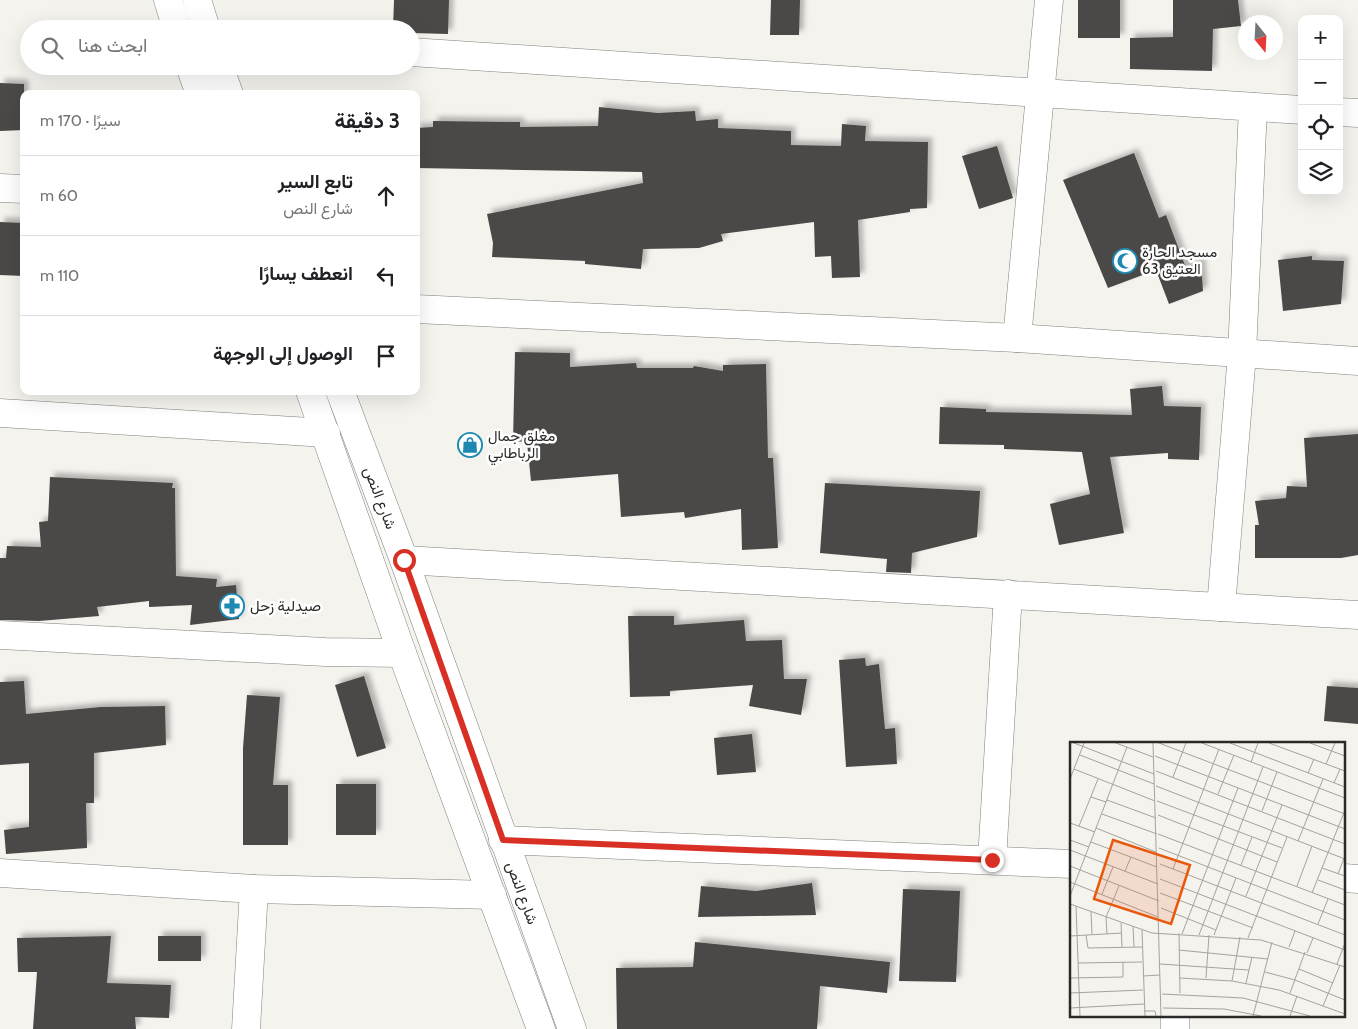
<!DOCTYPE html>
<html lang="ar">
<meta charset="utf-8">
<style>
body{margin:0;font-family:Cabin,Vazirmatn,sans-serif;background:#f2f2f2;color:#202124;direction:rtl}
.controls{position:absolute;right:15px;top:15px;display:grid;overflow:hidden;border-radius:10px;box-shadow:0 5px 20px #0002}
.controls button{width:45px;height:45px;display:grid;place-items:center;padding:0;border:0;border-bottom:1px solid #e0e0e0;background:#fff;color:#202124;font:25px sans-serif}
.compass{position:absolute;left:1238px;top:15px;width:45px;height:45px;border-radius:50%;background:#fff;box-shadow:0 5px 20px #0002;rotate:162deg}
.stop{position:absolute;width:15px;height:15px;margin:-11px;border:4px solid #d93025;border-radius:50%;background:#fff}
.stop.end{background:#d93025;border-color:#fff;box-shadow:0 1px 5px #0008}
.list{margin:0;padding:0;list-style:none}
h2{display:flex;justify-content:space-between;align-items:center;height:65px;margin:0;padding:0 20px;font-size:21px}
h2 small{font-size:16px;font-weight:400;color:#757577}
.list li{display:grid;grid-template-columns:32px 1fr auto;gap:15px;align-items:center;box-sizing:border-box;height:80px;padding:0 20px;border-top:1px solid #e0e0e0}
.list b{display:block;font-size:19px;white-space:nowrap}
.list p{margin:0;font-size:16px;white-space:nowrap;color:#757577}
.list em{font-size:16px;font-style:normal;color:#757577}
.icon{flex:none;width:28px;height:28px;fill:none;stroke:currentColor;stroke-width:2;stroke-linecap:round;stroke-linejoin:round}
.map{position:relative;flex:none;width:1358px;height:1029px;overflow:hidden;direction:ltr}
.search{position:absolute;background:#fff;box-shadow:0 5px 20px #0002;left:20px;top:20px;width:400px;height:55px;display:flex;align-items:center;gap:12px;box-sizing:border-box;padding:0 18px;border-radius:28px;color:#757577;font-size:19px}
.panel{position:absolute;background:#fff;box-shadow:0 5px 20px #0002;left:20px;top:90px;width:400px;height:305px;border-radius:10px;direction:rtl}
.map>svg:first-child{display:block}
</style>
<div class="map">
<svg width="1358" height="1029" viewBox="0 0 1358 1029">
<defs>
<filter id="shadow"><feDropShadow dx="4.5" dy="-4.5" stdDeviation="2.5" flood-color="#0004"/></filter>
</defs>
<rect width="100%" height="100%" fill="#f4f3ee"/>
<g fill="#4b4a46" filter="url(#shadow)">
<polygon points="394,0 449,0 448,34 411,33 411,29 393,29"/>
<polygon points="771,0 800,0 799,35 770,35"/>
<rect x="1078" y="0" width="42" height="38"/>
<polygon points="1173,0 1238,0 1241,26 1213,29 1212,71 1130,69 1130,38 1173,37"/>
<polygon points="0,83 24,84 24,130 0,131"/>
<polygon points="599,107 658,113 695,111 696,121 718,119 718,128 791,131 791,145 841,146 842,124 866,126 865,141 928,142 927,208 910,209 910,212 858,220 860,277 832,278 831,256 815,257 814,222 721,234 723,241 699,248 643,249 641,269 585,264 585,261 492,257 493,243 487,214 643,183 642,172 416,168 416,128 433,127 433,121 520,122 520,127 598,126"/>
<polygon points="997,146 1013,198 979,209 962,156"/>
<polygon points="1134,153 1159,218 1166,215 1186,268 1201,262 1203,291 1169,304 1156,270 1108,288 1063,180"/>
<polygon points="0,222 24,223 24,276 0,275"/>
<polygon points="1312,256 1312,260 1344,261 1341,304 1283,311 1278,260"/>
<polygon points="515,352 570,353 570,367 636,363 637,368 693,368 694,366 723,371 723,365 766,364 768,458 773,458 778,548 742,550 741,509 685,518 684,512 621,517 618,474 531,481 527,442 513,441"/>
<polygon points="1162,386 1164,406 1201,407 1199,460 1168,459 1168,453 1110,457 1124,533 1059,545 1050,504 1090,494 1082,452 1004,449 1004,445 939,444 940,407 986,409 986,412 1132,415 1130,389"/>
<polygon points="1358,434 1358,555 1341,558 1255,558 1255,525 1259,525 1255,501 1286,498 1287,486 1307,487 1304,438"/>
<polygon points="50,477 173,483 172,488 175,488 176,576 217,579 216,587 236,585 239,619 190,625 192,605 149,607 149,601 97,607 99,616 39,621 0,620 0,558 6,558 7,546 41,547 39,522 48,521"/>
<polygon points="825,483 980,491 977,537 912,553 911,573 886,572 887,559 820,553"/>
<polygon points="628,616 674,616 674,625 744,620 746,641 782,640 784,679 807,679 801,715 749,706 753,685 670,691 670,696 630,697"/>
<polygon points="865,658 866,666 879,664 885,729 895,728 897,764 846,767 839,660"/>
<polygon points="364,676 386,748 357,757 335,685"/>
<polygon points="24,681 26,714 101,707 165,706 166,745 94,753 94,803 86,803 87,848 6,854 4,830 29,827 29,763 0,765 0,682"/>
<polygon points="1327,686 1358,688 1358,724 1324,721"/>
<polygon points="247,695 280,697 273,785 288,785 288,845 243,845 243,748"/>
<polygon points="752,734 756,772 717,775 714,738"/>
<rect x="336" y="784" width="40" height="51"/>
<polygon points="812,883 816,915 698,917 701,886 756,891"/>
<polygon points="903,889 960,891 956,982 899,981"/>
<polygon points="111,936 107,983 171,985 169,1018 135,1017 136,1029 33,1029 37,972 18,972 17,938"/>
<rect x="158" y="936" width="43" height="25"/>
<polygon points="695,942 890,962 887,993 820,986 817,1029 617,1029 616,968 693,967"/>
</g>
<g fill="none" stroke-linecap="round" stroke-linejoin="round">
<defs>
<g id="minor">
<polyline points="411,52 1302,110"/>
<polyline points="1339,112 1358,113"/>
<polyline points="0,188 24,189"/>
<polyline points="416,309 1017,338 1358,361"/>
<polyline points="1017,338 1049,0"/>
<polyline points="0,413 326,433"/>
<polyline points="404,560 1358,615"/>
<polyline points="1221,607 1242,354 1253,107"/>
<polyline points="0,635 325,652 402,653"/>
<polyline points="503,840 1072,864"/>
<polyline points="992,860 1008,594"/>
<polyline points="0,873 254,889 492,895"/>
<polyline points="1344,878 1358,879"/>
<polyline points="246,1029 254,889"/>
<polyline points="1175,1029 1175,1015"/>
</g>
<g id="secondary">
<polyline points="168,0 177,29"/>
<polyline points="197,0 206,29"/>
<polyline points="190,66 200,94"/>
<polyline points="219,66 229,94"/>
<polyline points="310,391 402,653 541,1029"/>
<polyline points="340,391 404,560 572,1029"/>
</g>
</defs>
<use href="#minor" stroke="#81807c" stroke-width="29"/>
<use href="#secondary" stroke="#81807c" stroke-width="29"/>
<use href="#minor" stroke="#fff" stroke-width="28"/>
<use href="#secondary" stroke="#fff" stroke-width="28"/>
</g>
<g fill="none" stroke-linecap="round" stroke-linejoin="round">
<polyline stroke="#d93025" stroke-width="6" points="404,560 503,840 992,860"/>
</g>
<defs>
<symbol id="mosque-ring" viewBox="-11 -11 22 22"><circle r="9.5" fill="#fff" stroke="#1e89b0" stroke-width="1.5"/><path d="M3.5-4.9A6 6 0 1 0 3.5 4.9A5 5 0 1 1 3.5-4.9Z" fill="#1e89b0"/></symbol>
<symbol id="shop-ring" viewBox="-11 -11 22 22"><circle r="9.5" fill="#fff" stroke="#1e89b0" stroke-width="1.5"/><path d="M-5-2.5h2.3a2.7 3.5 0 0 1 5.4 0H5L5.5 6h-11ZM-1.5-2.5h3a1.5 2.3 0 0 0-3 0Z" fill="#1e89b0"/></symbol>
<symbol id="pharmacy-ring" viewBox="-11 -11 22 22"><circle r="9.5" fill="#fff" stroke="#1e89b0" stroke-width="1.5"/><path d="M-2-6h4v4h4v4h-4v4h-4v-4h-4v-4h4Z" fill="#1e89b0"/></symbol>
</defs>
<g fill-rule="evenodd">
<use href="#mosque-ring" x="1111" y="247" width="28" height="28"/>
<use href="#shop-ring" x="456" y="431" width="28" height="28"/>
<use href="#pharmacy-ring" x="218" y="592" width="28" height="28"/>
</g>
<g text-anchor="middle" stroke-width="5" stroke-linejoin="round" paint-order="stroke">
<g font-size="15" fill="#2b2a28" stroke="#fff" text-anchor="start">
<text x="1142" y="257">مسجد الحارة<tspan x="1142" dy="17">63 العتيق</tspan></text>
<text x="488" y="441">مغلق جمال<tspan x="488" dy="17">الرباطابي</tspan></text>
<text x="250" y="611">صيدلية زحل</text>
</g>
<g font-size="15" fill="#2b2a28" stroke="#fff">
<text transform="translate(380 498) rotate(69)" y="5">شارع النص</text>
<text transform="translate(522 893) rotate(70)" y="5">شارع النص</text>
</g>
</g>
<g transform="translate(1070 742)">
<rect width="275" height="275" fill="#f4f3ee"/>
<path fill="none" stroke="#a4a39f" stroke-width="1" d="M4,1L84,32M46,1L83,15M83,1L91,274M89,1L275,72M132,1L275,56M160,1L275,45M199,1L275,29M240,1L275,14M10,13L84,42M85,14L275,87M181,20L188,1M256,22L265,1M4,27L85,59M86,29L275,102M238,31L244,17M103,35L116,1M0,37L14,1M264,41L270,27M86,44L275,117M148,52L164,13M21,55L36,60M37,58L86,76M87,59L212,106M192,69L207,30M32,72L87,92M88,73L207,120M0,81L25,90M9,84L28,37M26,86L86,110M88,92L275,163M0,98L19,105M228,99L253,37M21,100L87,125M89,106L275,178M0,108L88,142M90,122L275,193M171,123L182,95M0,124L89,159M252,126L275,134M103,127L149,7M55,129L61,115M268,132L274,116M90,137L275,208M248,138L275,148M0,140L88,175M227,144L242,104M90,151L183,186M242,151L275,68M32,152L43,125M0,154L57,5M176,154L212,63M0,162L82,191L191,198L275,225M6,164L10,274M91,166L146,188M21,170L22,192M51,181L52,205M248,182L258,157M63,185L64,205M72,188L75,274M109,191L110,251M37,192L36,175L49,144M112,192L168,46M16,193L18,206L72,205M129,193L193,25M144,193L166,136M0,194L52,191M178,196L217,95M219,205L225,189M109,208L198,217M237,211L243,196M8,221L72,220M90,222L179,228M267,222L275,201M229,227L263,241M195,230L225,238L275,258M73,234L90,233M0,236L53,235V220M110,236L162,239L209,248L275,272M136,236L139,193M162,239L170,195M176,241L182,215M0,251L73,248M220,251L235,210M92,252L173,256L240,274M253,264L270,223M0,266L74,262M93,266L154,267L191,274M74,269H85L86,274M183,274L202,200M220,274L227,254"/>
<path fill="#e8590c" fill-opacity="0.15" stroke="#e8590c" stroke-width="2.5" d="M43,98L120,123L101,182L24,157Z"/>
<rect width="275" height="275" fill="none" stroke="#2b2a28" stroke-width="2.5"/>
</g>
</svg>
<div class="controls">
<button>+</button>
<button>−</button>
<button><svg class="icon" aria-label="locate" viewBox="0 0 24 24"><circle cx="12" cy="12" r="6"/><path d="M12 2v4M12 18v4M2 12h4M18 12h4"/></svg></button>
<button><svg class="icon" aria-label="layers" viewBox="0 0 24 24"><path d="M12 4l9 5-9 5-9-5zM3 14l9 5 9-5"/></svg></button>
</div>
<svg class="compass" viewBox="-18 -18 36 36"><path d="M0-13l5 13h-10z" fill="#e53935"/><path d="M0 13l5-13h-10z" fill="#757577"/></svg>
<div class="stop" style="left:404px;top:560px"></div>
<div class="stop end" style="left:992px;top:860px"></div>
<div class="search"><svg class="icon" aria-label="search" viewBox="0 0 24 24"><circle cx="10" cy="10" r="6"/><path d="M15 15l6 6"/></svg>ابحث هنا</div>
<section class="panel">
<h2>3 دقيقة<small>سيرًا · 170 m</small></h2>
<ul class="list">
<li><svg class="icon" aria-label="ahead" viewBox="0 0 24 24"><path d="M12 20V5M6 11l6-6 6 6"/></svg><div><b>تابع السير</b><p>شارع النص</p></div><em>60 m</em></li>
<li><svg class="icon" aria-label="left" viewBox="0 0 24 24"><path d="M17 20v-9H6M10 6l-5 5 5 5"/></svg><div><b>انعطف يسارًا</b></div><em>110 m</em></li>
<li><svg class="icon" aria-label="arrive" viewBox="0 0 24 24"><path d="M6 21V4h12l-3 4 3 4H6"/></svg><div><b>الوصول إلى الوجهة</b></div></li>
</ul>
</section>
</div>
